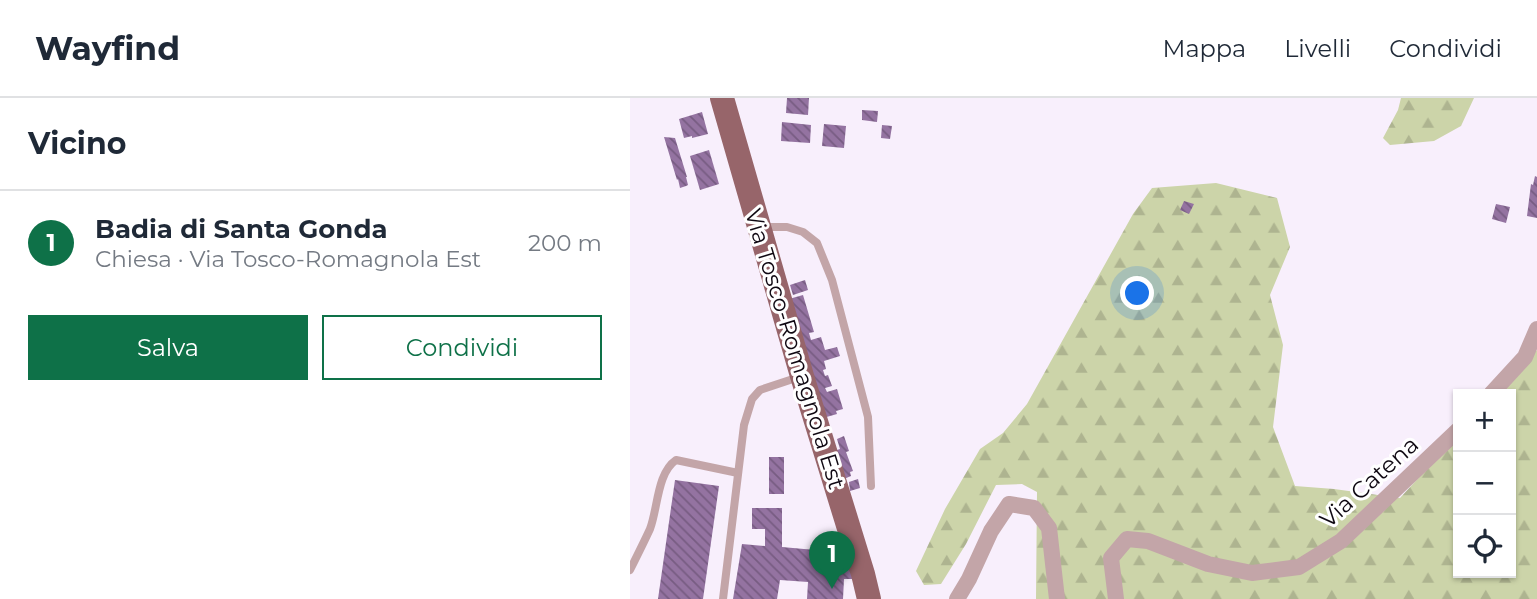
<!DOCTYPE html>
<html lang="it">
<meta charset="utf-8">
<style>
body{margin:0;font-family:Montserrat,sans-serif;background:#f6f6f7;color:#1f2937}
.controls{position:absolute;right:21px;bottom:21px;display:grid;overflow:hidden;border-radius:0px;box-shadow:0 2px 5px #0004}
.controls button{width:63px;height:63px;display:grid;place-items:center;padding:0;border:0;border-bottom:2px solid #e0e1e3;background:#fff;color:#1f2937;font:35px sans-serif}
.you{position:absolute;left:508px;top:196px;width:24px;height:24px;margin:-18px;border:5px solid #fff;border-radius:50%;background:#1a73e8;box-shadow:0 0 0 10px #1a73e833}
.badge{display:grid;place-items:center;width:46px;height:46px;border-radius:50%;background:#0e7148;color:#fff;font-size:23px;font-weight:700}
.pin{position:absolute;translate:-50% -58px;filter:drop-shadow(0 2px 4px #0008)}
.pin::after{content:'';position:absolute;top:37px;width:24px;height:21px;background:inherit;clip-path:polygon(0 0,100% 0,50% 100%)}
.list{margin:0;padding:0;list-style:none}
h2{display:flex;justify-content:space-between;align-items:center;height:91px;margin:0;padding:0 28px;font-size:30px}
h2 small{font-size:23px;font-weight:400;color:#747a83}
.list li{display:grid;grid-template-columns:46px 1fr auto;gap:21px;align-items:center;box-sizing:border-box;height:105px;padding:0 28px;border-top:2px solid #e0e1e3}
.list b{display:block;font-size:26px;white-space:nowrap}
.list p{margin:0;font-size:23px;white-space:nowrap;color:#747a83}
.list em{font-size:23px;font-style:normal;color:#747a83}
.actions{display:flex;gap:14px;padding:21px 28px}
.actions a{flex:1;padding:16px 0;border:2px solid #0e7148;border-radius:0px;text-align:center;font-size:24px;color:#0e7148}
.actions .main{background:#0e7148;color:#fff}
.icon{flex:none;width:38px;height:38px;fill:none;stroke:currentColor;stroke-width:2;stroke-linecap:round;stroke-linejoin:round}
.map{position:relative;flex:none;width:907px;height:501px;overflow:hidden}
header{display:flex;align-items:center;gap:42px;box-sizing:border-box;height:98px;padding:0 35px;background:#fff;border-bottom:2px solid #e0e1e3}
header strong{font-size:33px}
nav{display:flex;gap:38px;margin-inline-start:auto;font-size:24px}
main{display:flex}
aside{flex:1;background:#fff}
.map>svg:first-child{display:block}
</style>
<header>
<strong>Wayfind</strong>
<nav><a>Mappa</a><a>Livelli</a><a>Condividi</a></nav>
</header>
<main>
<aside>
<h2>Vicino<small></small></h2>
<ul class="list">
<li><span class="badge">1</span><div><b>Badia di Santa Gonda</b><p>Chiesa · Via Tosco-Romagnola Est</p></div><em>200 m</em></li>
</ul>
<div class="actions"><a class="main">Salva</a><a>Condividi</a></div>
</aside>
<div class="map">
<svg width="907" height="501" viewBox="0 0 907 501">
<defs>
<pattern id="forest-firs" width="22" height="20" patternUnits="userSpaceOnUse" patternTransform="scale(1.75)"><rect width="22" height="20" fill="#ccd4a9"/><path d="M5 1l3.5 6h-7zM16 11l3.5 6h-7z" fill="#aeb490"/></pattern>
<pattern id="building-back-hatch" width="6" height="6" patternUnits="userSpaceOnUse" patternTransform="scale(1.75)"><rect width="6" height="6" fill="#9473a1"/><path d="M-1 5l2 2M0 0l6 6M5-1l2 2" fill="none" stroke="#775c82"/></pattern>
</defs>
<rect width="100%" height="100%" fill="#f8effc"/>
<g fill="url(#forest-firs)">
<polygon points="771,0 844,0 831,28 804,43 760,47 753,40 768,12"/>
<polygon points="586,85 647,100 660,149 640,197 653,247 643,329 665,388 704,391 770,400 828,337 828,475 881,475 881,296 866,296 907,252 907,501 406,501 407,394 392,386 366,387 336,446 311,486 294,487 286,473 315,411 350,351 373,335 397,306 503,116 522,90"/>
</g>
<g fill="url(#building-back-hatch)">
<polygon points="157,0 179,0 178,17 156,15"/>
<polygon points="232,12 248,13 247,24 232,22"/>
<polygon points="72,14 78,36 62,40 62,38 54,40 49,21"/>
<polygon points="152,24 181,27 180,45 151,43"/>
<polygon points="194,26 216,28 214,50 192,48"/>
<polygon points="252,27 262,28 260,41 251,40"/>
<polygon points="34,39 45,40 57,79 56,79 58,87 56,88 50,90 48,81 47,82"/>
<polygon points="79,52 89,86 70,92 60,58"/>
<polygon points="905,78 907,79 907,120 897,118 901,86 903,87"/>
<polygon points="554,103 564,106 559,116 550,112"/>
<polygon points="866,106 880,109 876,125 862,121"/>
<polygon points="175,182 178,192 163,197 160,187"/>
<polygon points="173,197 184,234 179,235 181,242 191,239 195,252 207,249 210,258 194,263 196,271 193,272 195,278 198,277 202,288 195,290 197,294 207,291 213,311 206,313 207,316 193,320 159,201"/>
<polygon points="214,338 219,353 216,354 223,373 220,374 221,378 214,381 204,353 210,351 207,341"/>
<rect x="139" y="359" width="15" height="37"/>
<polygon points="228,381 230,390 220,393 219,384"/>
<polygon points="45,382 89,388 73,501 28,501"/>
<polygon points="122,410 152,410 152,449 185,452 183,464 218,464 223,481 214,481 213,501 177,501 178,484 150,482 147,501 103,501 112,446 135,448 135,431 122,431"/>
</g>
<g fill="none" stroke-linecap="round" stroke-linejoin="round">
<g stroke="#c3a5a8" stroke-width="8">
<polyline points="131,129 157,129 173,134 187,145 202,182 238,319 241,388"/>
<path d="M0,472C7,458 14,444 20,431C28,410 27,375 46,362L108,375"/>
<polyline points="93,501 114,327 122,301 130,292 169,279"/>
</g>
<g stroke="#c3a5a8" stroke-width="16">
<polyline points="861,296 895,259 907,231"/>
<polyline points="327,501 339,481 361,433 379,406 404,410 419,430 427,501"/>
<polyline points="486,501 481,460 497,441 518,443 578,466 622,475 669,469 711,443 828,332"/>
</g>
<polyline stroke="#97656a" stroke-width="24" points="92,0 172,278 233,476 239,501"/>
</g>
<g text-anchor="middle" stroke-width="6" stroke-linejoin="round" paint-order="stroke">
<g font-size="23" fill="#0f0812" stroke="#fff">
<text transform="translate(165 251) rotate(73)" y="8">Via Tosco-Romagnola Est</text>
<text transform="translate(739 384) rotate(-42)" y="8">Via Catena</text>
</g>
</g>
</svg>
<div class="controls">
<button>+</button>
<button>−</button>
<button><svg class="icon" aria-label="locate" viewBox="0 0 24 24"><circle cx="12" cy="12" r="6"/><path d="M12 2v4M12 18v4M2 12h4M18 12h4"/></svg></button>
</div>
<div class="you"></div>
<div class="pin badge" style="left:202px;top:491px">1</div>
</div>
</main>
